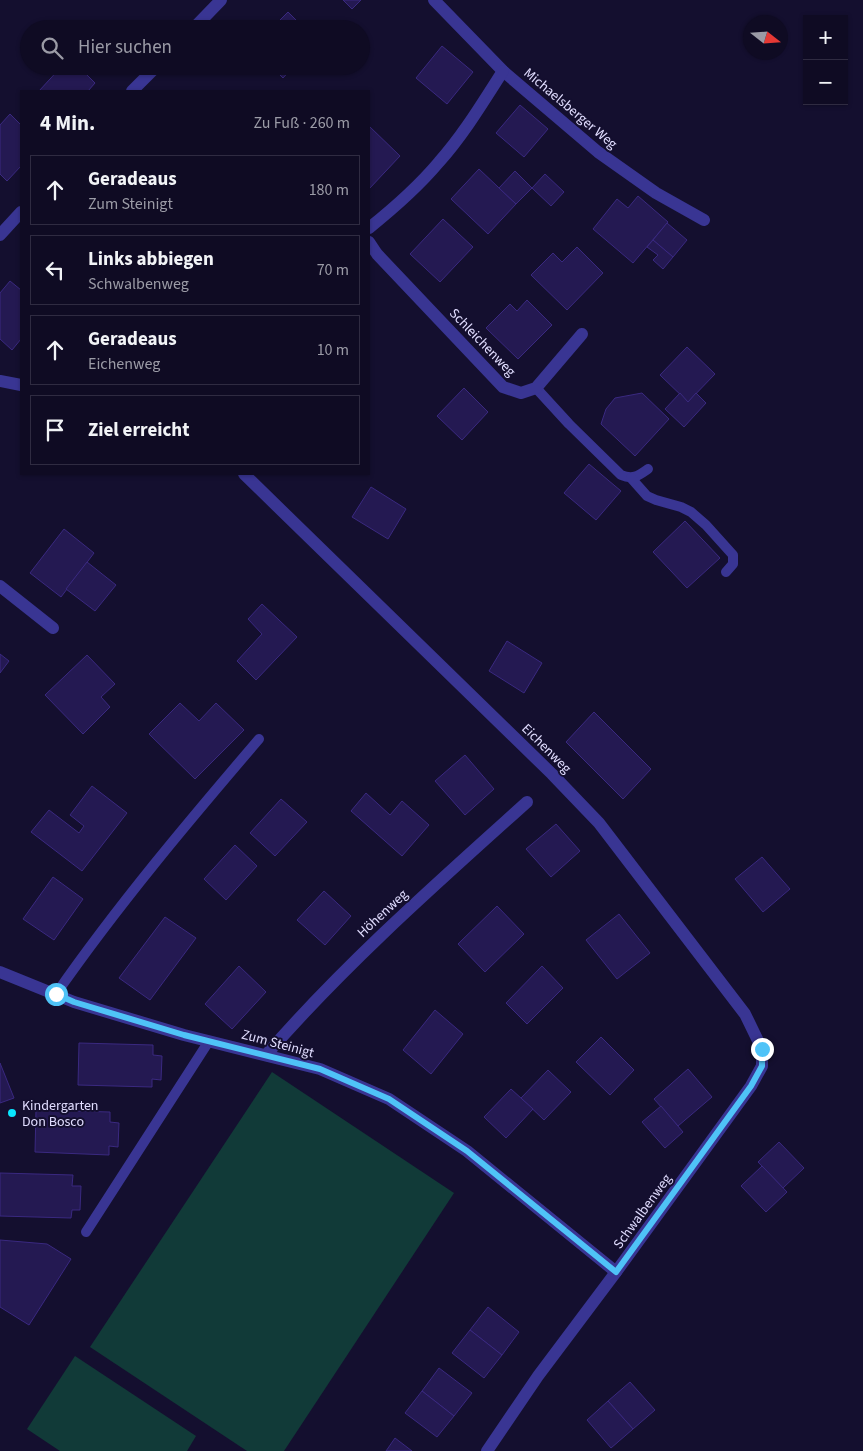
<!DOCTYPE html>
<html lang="de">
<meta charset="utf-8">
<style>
body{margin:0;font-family:"Source Sans 3",sans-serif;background:#1d1930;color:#f1f3f6}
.controls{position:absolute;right:15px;top:15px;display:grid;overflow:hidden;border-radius:0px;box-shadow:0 1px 4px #0004}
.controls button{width:45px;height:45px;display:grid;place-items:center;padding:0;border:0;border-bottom:1px solid #2f2b41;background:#0f0b23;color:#f1f3f6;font:25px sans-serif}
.compass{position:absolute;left:743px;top:15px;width:45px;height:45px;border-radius:50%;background:#0f0b23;box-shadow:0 1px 4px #0004;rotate:107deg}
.stop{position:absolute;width:15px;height:15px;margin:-11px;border:4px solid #4fc3f7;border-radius:50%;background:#fff}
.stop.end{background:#4fc3f7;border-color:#fff;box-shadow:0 1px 5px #0008}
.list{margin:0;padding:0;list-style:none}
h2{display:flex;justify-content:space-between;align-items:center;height:65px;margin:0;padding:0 20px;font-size:21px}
h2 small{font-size:16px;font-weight:400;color:#9b9ba6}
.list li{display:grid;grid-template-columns:32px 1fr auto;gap:15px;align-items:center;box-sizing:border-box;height:70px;margin:0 10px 10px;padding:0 10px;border:1px solid #2f2b41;border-radius:0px}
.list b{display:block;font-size:19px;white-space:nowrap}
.list p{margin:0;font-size:16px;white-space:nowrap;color:#9b9ba6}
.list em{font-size:16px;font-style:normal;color:#9b9ba6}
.icon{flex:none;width:28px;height:28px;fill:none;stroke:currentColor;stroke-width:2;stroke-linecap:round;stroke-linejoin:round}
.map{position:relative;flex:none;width:863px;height:1451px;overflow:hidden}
.search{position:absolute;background:#0f0b23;box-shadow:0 1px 4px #0004;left:20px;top:20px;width:350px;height:55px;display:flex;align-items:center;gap:12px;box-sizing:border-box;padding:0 18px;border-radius:28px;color:#9b9ba6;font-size:19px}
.panel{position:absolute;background:#0f0b23;box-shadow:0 1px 4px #0004;left:20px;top:90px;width:350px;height:385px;border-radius:0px}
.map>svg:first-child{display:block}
</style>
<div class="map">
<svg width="863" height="1451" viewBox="0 0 863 1451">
<rect width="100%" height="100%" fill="#140f2f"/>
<g fill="#113a38">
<polygon points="272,1072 454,1193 284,1451 247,1451 90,1347"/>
<polygon points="75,1356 196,1436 187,1451 60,1451 27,1429"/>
</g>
<g fill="#241952" stroke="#3a2980">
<polygon points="343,0 361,0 352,9"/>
<polygon points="288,12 305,29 271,29"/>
<polygon points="442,46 473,72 447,104 416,78"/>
<polygon points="62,66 78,66 95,83 88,91 39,91"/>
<polygon points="271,66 294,66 283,78"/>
<polygon points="520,105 548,129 524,157 496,133"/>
<polygon points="10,114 21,125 21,166 7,181 0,174 0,125"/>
<polygon points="369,126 400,156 369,189"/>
<polygon points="479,169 516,204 488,234 451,199"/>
<polygon points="515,171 532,188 516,204 499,188"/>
<polygon points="545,174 564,192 551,206 532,188"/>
<polygon points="638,196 668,222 633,263 593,229 617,199 628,208"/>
<polygon points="443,219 473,247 440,282 410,254"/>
<polygon points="667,223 687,240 673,257 653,240"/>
<polygon points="653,240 673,257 663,269 653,260 658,255 647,247"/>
<polygon points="577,247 603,273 567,310 531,275 553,253 562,262"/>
<polygon points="10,281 21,290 21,339 12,350 0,339 0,293"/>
<polygon points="527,300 552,325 518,359 486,328 510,304 517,311"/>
<polygon points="687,347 715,374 688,402 660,375"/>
<polygon points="464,388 488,412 462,440 437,416"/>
<polygon points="642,393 669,419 635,456 601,424 606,409 615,398"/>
<polygon points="680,393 688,402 696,393 706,403 684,427 665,409"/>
<polygon points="589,464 621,491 596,520 564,493"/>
<polygon points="371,487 406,509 388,539 352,517"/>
<polygon points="685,521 720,558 687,588 653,552"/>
<polygon points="64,529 94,553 61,597 30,573"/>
<polygon points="87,562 116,585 95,611 66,589"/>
<polygon points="262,604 297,637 256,680 237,661 262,634 248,619"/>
<polygon points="507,641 542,663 524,693 489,671"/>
<polygon points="0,654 9,661 0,673"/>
<polygon points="87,655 115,684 101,697 110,707 83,734 45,695"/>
<polygon points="180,703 199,721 216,703 244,730 195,779 149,734"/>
<polygon points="594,712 651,769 623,799 566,742"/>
<polygon points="465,755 494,789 465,815 435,781"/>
<polygon points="92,786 127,813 82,871 31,832 49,810 79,833 84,826 70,815"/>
<polygon points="366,793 390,815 402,801 429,825 402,856 351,811"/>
<polygon points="281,799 307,822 275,856 250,833"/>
<polygon points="556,824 580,851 551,877 526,849"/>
<polygon points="235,845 257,866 226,900 204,879"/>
<polygon points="762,857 790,889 763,912 735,879"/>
<polygon points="53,877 83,899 54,940 23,919"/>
<polygon points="324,891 351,916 325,945 297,920"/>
<polygon points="497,906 524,934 485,972 458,944"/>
<polygon points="619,914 650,953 617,979 586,940"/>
<polygon points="165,917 196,938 150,1000 119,978"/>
<polygon points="239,966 266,992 232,1029 205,1004"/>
<polygon points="542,966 563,988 527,1024 506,1003"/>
<polygon points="435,1010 463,1034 431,1074 403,1050"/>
<polygon points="601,1037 634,1070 610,1095 576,1062"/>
<polygon points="79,1043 153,1045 153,1055 162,1056 161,1080 152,1079 152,1087 78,1085"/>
<polygon points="0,1063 14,1098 0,1103"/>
<polygon points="688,1069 712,1097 678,1126 654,1099"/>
<polygon points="548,1070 571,1092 544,1120 521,1098"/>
<polygon points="511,1089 533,1109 506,1138 484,1117"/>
<polygon points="661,1106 683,1132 665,1148 642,1122"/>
<polygon points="36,1110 110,1112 110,1122 119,1123 118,1147 109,1146 109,1155 35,1152"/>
<polygon points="779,1142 804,1168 783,1188 758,1162"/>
<polygon points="762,1166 787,1192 766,1212 741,1186"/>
<polygon points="0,1173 73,1175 72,1186 81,1186 80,1210 72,1210 71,1218 0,1216"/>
<polygon points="0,1240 47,1244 71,1259 29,1325 0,1307"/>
<polygon points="488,1307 519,1332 502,1355 470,1330"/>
<polygon points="470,1330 502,1355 484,1378 452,1353"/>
<polygon points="439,1368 472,1393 454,1416 422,1391"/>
<polygon points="630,1382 655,1410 633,1429 608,1401"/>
<polygon points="422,1391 454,1416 437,1437 405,1413"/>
<polygon points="608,1401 633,1429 611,1448 587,1420"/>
<polygon points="395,1438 412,1451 386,1451"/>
</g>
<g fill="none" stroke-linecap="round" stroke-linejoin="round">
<g stroke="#393593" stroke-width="10">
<path d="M536,388L569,424L621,475C633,480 638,476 648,469"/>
<polyline points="631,478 647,496 656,500 681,507 691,512 706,525 733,555 733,564 726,572"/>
<path d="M56,994C118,905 188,822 259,739"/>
<polyline points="86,1232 209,1041"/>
</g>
<g stroke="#393593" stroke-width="12">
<polyline points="434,0 503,71 598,152 656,193 704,220"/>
<polyline points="193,29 221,0"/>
<polyline points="132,91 157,66"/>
<path d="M369,228C394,208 418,187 439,162C464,134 483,102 503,71"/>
<polyline points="0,235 21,212"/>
<polyline points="369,242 377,254 503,387 521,393 536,388 582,334"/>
<polyline points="0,381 21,385"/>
<polyline points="244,474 552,774 599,823 745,1014 762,1049 762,1066 751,1086 616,1272 538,1376 487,1451"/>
<polyline points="0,586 53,628"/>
<polyline points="0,972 74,1002 184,1035 320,1069 389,1099 467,1151 616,1272"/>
<path d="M266,1055C346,963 437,883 527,802"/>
</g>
</g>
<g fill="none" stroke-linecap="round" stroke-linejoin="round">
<polyline stroke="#4fc3f7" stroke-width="6" points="56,994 74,1002 184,1035 320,1069 389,1099 467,1151 616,1272 751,1086 762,1066 762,1049"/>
</g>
<circle fill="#09e6ff" stroke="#140f2f" stroke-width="2" cx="12" cy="1113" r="5"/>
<g text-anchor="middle" stroke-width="4" stroke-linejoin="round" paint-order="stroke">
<g font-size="14" fill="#e1ddff" stroke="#140f2f">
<text transform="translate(571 108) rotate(40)" y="5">Michaelsberger Weg</text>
<text transform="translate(483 342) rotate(46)" y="5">Schleichenweg</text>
<text transform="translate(547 748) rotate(45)" y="5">Eichenweg</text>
<text transform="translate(382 913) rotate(-43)" y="5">Höhenweg</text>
<text transform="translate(278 1043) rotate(15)" y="5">Zum Steinigt</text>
<text transform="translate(642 1211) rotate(-54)" y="5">Schwalbenweg</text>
</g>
<g font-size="14" fill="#e1ddff" stroke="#140f2f" text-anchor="start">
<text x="22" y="1110">Kindergarten<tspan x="22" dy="16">Don Bosco</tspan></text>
</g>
</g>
</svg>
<div class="controls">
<button>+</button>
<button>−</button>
</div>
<svg class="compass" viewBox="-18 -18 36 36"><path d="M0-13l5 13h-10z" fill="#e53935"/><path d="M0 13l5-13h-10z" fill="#9b9ba6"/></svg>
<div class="stop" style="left:56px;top:994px"></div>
<div class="stop end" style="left:762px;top:1049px"></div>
<div class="search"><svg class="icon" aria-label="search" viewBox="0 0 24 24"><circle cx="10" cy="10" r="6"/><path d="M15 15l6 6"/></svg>Hier suchen</div>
<section class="panel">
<h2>4 Min.<small>Zu Fuß · 260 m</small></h2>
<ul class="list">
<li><svg class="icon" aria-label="ahead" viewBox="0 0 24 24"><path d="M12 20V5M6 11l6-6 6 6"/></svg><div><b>Geradeaus</b><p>Zum Steinigt</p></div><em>180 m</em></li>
<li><svg class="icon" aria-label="left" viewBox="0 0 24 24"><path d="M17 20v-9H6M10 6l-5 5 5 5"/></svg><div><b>Links abbiegen</b><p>Schwalbenweg</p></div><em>70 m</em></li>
<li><svg class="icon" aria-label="ahead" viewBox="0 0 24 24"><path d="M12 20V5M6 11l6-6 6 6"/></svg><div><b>Geradeaus</b><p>Eichenweg</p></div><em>10 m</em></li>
<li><svg class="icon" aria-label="arrive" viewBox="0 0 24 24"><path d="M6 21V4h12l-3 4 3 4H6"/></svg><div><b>Ziel erreicht</b></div></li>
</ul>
</section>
</div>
